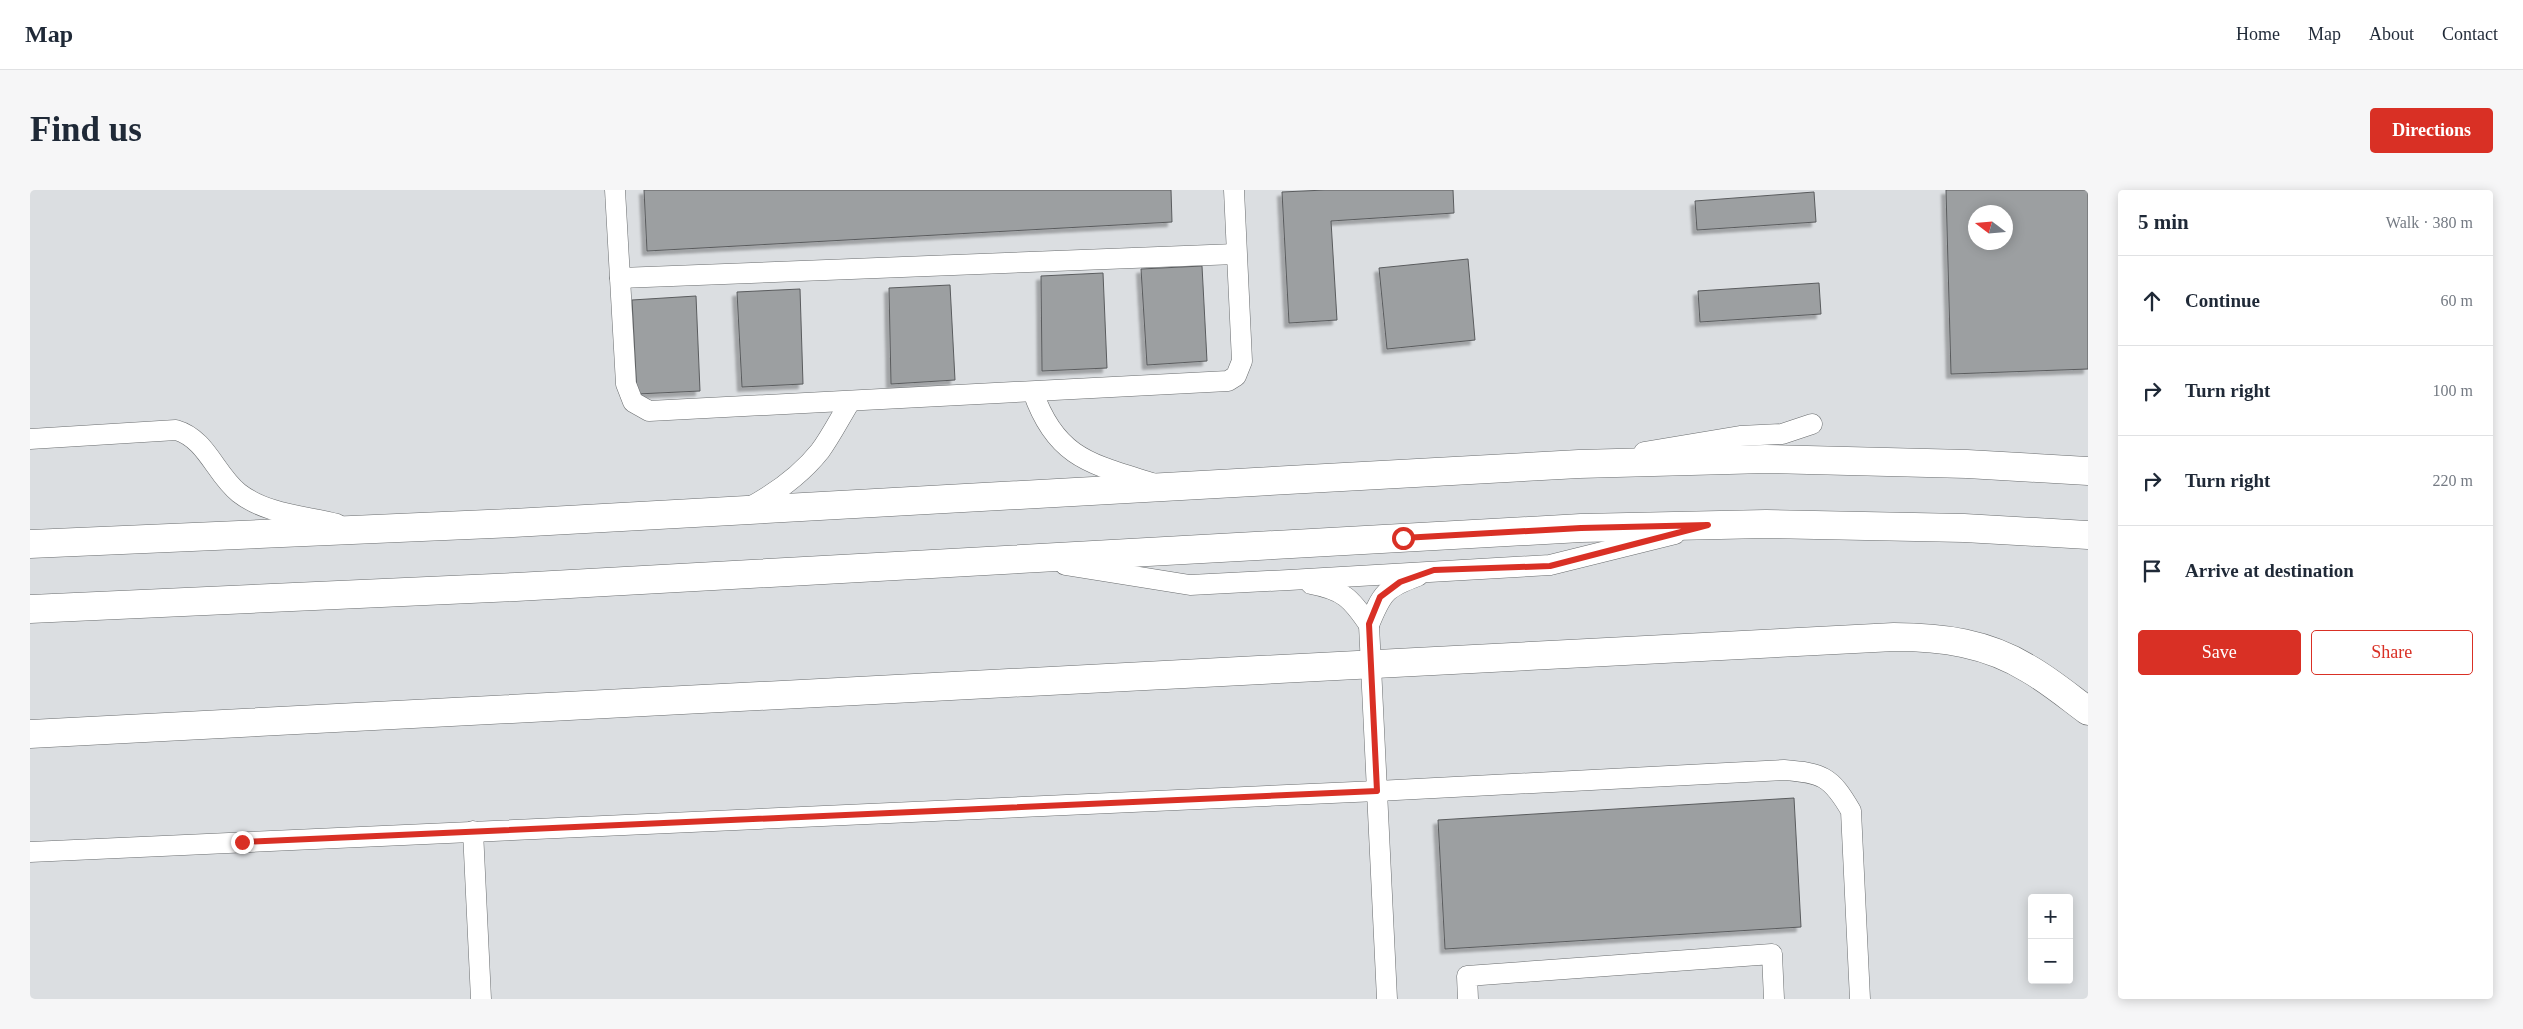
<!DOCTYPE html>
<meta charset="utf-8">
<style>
body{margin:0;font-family:Georgia,serif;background:#f6f6f7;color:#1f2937}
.controls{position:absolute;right:15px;bottom:15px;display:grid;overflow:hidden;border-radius:5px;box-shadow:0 2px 12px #0003}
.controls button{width:45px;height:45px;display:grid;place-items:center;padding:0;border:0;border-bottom:1px solid #e0e1e3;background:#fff;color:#1f2937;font:25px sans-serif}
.compass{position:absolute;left:1938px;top:15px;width:45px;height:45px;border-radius:50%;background:#fff;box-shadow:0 2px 12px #0003;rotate:286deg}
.stop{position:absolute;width:15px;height:15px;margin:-11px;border:4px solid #d93025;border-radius:50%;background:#fff}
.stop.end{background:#d93025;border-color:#fff;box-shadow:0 1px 5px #0008}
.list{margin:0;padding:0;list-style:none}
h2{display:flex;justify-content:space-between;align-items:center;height:65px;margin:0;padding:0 20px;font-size:21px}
h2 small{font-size:16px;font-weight:400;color:#747a83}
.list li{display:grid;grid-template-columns:32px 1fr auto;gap:15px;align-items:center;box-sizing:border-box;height:90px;padding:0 20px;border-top:1px solid #e0e1e3}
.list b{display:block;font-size:19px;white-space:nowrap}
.list em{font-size:16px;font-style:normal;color:#747a83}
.actions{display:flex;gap:10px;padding:15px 20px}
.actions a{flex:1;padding:11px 0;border:1px solid #d93025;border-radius:5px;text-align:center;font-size:18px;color:#d93025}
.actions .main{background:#d93025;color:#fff}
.icon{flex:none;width:28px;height:28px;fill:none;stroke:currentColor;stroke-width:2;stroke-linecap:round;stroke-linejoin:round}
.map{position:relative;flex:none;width:2058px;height:809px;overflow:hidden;border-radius:5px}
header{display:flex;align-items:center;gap:30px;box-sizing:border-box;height:70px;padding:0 25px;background:#fff;border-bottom:1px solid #e0e1e3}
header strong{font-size:24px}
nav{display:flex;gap:28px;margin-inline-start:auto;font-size:18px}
.intro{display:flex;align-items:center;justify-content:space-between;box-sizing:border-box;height:120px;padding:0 30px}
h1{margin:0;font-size:35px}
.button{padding:12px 22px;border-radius:5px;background:#d93025;color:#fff;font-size:18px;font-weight:700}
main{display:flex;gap:30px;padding:0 30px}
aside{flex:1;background:#fff;border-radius:5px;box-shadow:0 2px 12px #0003}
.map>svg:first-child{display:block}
</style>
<header>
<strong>Map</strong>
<nav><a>Home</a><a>Map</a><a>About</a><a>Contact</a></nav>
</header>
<div class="intro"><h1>Find us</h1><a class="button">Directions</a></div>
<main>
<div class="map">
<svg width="2058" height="809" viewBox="0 0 2058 809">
<defs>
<filter id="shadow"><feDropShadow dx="-4.5" dy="4.5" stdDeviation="1" flood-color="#0004"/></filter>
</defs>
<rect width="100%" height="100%" fill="#dbdee1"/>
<g fill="#9c9fa1" stroke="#5a5c5e" fill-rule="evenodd" filter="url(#shadow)">
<polygon points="614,0 1141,0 1142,32 617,61"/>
<polygon points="1295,0 1423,0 1424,23 1301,31 1307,130 1259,133 1252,2"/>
<path d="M1916,0H2058V179L1921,184ZM1946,22H1976V52H1946Z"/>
<polygon points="1784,2 1786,32 1667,40 1665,11"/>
<polygon points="1438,69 1445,150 1357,159 1349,78"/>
<polygon points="1172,76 1177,171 1117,175 1111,79"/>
<polygon points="1073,83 1077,178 1012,181 1011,86"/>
<polygon points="1789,93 1791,124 1670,132 1668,101"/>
<polygon points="920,95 925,190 861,194 859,98"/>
<polygon points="770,99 773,194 712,197 707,102"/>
<polygon points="666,106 670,201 607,204 602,110"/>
<polygon points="1764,608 1771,737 1415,759 1408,630"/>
</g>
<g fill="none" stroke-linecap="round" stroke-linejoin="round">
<defs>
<g id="service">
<polyline points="585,0 596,194 603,212 619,221 1198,191 1206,186 1212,171 1204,0"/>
<polyline points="590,88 1206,64"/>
<path d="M1003,202C1026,268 1061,274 1122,293"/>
<path d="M0,249L146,240C177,249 185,284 209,303C236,324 275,326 307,334"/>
<polyline points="1614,262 1710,246 1752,244 1782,234"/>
<path d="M718,318C746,303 770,286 790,261C801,246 810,228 820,212"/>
<polyline points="1035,375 1160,395 1259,390 1520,375 1645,344"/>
<path d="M1281,394C1313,400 1321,408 1339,435C1352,403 1355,398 1388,386"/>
<polyline points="1339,435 1357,809"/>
<polyline points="443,641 451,809"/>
<path d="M0,662L1347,601L1754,580C1792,583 1801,586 1821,621L1830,809"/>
<polyline points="1438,809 1437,786 1742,764 1744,809"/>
</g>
<g id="minor">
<polyline points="0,354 483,333 1549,274 1736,269 1937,274 2058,281"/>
<polyline points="0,419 486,397 1551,338 1736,334 1934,338 2058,345"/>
<path d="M0,544L1864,447C1912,447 1957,453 1999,479C2020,491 2039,507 2058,521"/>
</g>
</defs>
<use href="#service" stroke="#696c6e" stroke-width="21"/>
<use href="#minor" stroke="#696c6e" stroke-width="29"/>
<use href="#service" stroke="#fff" stroke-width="20"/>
<use href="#minor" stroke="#fff" stroke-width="28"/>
</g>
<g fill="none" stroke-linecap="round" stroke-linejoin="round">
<polyline stroke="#d93025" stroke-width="6" points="212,652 1347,601 1339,434 1350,407 1370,392 1404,380 1520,376 1678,335 1551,338 1373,348"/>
</g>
</svg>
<div class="controls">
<button>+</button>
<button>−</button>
</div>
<svg class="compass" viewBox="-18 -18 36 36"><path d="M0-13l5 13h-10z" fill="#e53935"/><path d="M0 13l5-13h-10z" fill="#747a83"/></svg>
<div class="stop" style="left:1373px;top:348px"></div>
<div class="stop end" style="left:212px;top:652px"></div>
</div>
<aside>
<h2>5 min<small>Walk · 380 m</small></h2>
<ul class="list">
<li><svg class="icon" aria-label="ahead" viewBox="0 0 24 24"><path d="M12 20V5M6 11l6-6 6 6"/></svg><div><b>Continue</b></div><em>60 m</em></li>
<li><svg class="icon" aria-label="right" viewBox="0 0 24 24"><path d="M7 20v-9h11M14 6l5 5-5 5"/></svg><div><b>Turn right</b></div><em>100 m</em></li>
<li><svg class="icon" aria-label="right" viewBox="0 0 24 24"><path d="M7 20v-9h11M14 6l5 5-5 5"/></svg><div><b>Turn right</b></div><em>220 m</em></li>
<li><svg class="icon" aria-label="arrive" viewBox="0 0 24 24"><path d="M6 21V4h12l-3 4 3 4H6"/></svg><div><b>Arrive at destination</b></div></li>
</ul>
<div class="actions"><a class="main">Save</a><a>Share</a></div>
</aside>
</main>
